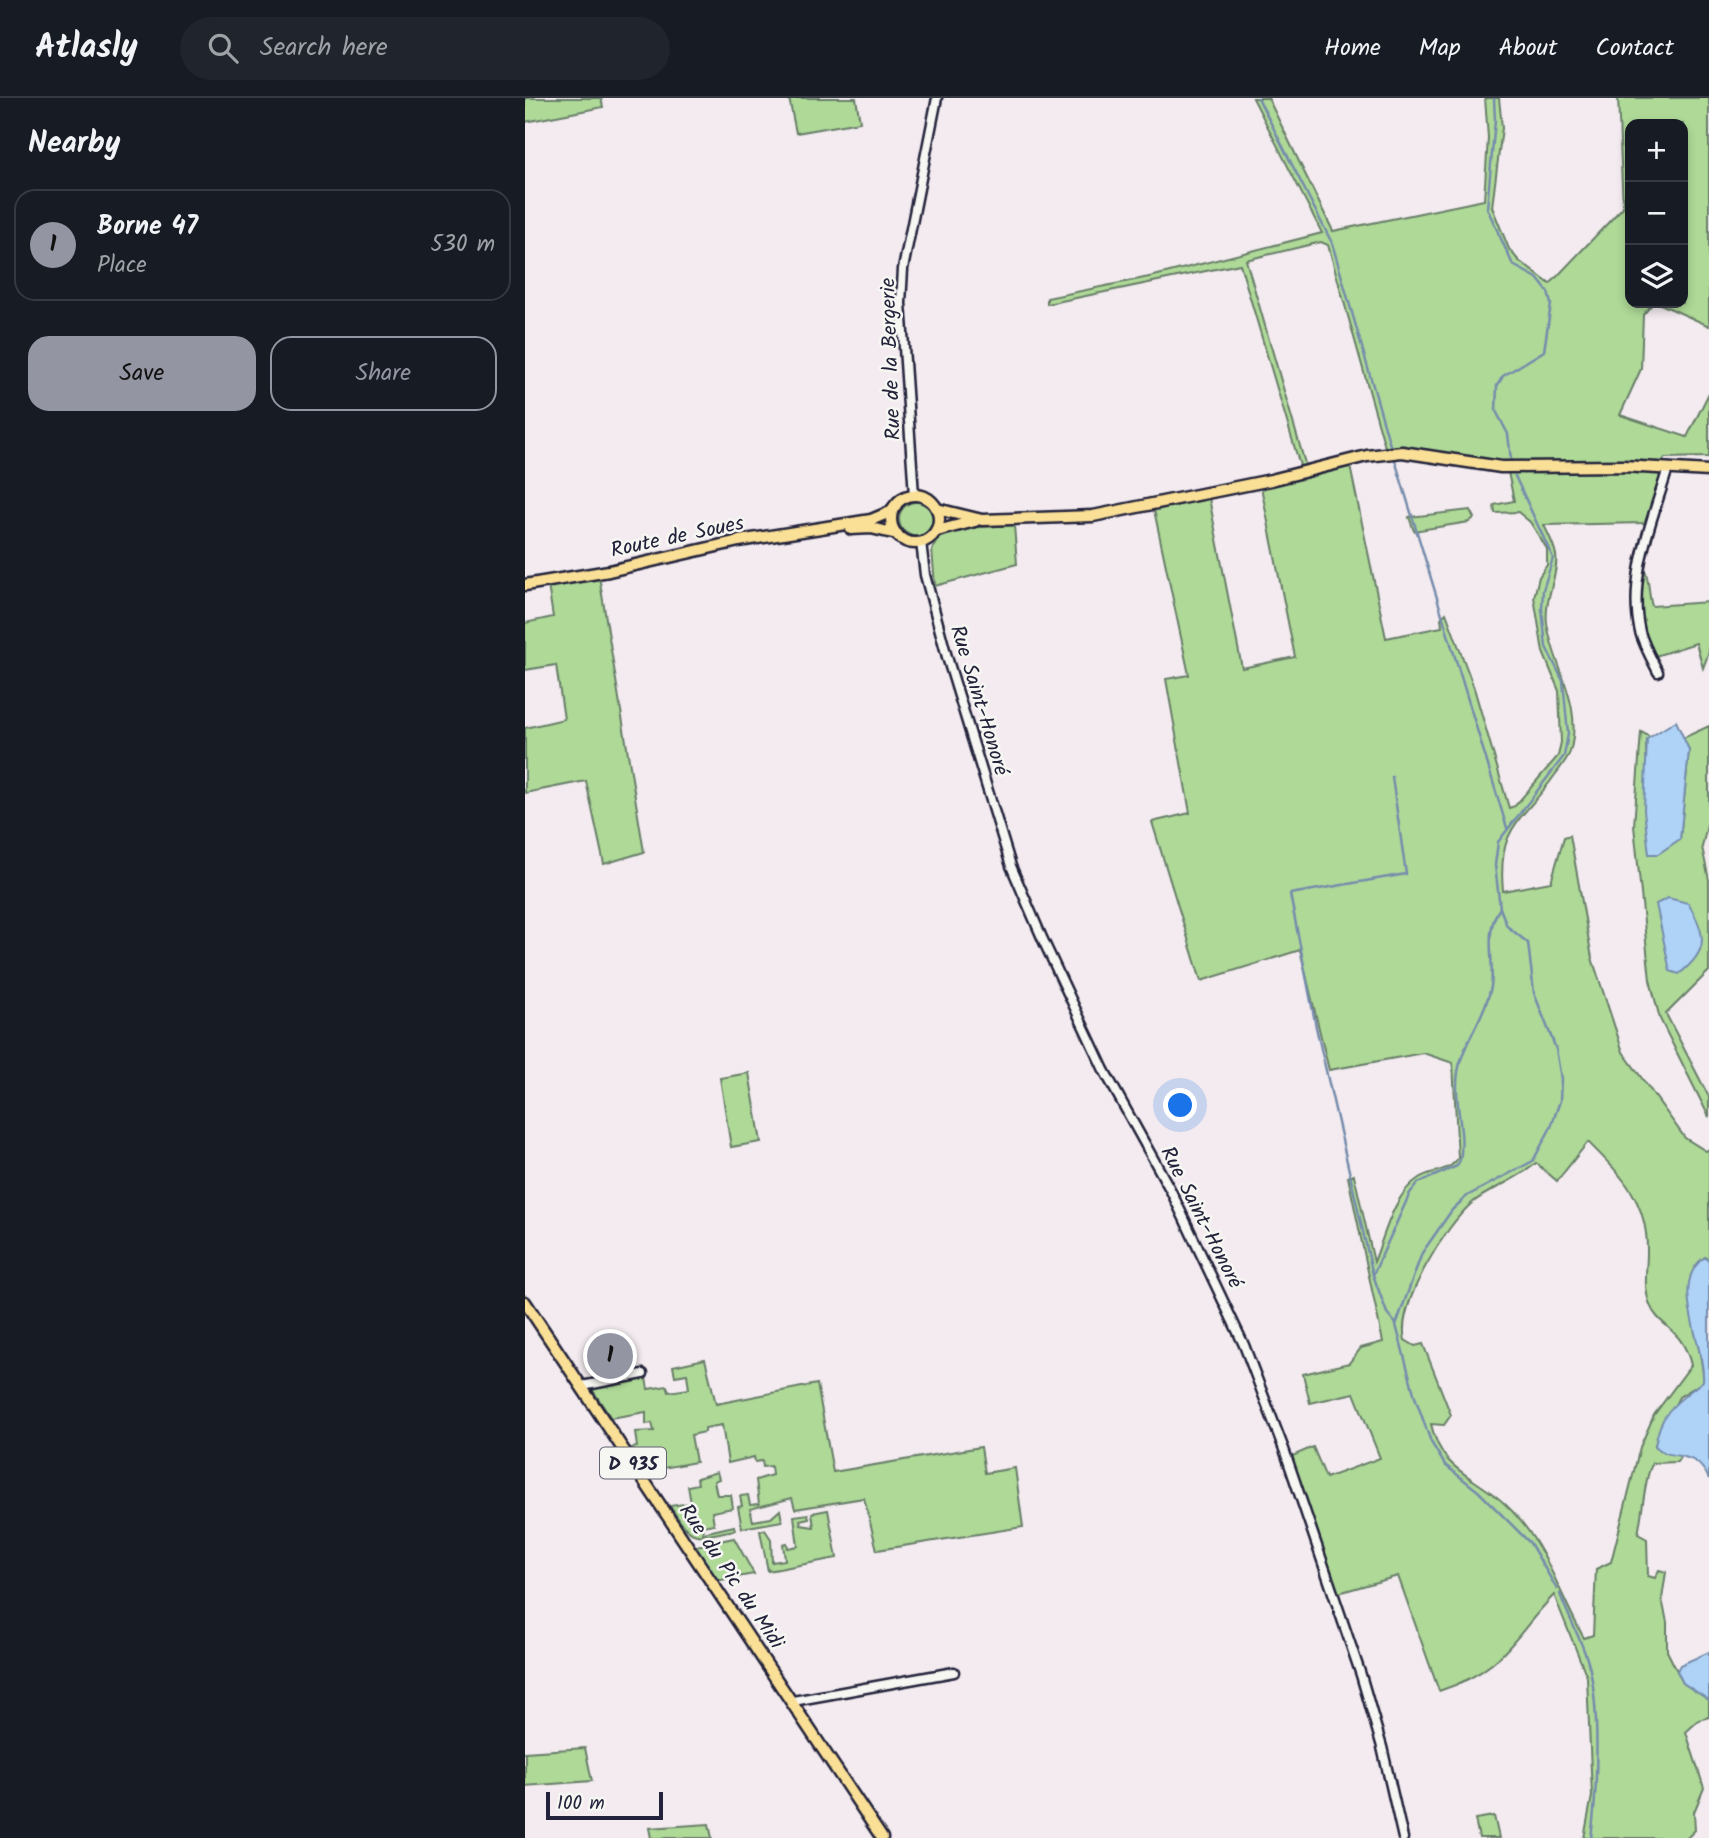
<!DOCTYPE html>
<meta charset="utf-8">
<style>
body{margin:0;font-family:Kalam,sans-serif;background:#20242c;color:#f1f3f6}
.controls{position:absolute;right:21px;top:21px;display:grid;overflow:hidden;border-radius:14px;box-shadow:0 4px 10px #0003}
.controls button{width:63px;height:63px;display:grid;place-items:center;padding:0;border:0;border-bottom:2px solid #363941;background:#171b24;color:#f1f3f6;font:35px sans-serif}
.scale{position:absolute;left:21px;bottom:18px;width:117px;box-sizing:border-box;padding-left:7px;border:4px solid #22223b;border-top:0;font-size:19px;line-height:24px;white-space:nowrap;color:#22223b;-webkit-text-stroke:5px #f6f6f2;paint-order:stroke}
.you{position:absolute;left:656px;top:1008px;width:24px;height:24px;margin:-18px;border:5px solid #fff;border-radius:50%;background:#1a73e8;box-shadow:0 0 0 10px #1a73e833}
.badge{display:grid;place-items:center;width:46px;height:46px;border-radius:50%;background:#9495a2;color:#111;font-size:23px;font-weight:700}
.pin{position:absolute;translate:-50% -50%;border:4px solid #fff;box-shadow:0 2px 7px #0006}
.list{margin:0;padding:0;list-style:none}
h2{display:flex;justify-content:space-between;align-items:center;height:91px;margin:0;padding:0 28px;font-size:30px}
h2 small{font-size:23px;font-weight:400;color:#9ea1a6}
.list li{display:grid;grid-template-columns:46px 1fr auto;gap:21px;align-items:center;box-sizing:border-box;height:112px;margin:0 14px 14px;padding:0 14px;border:2px solid #363941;border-radius:21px}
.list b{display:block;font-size:26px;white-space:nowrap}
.list p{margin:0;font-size:23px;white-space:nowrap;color:#9ea1a6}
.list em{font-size:23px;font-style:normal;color:#9ea1a6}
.actions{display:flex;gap:14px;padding:21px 28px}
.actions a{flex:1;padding:16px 0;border:2px solid #9495a2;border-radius:21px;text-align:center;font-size:24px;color:#9495a2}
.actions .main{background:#9495a2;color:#111}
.icon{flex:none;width:38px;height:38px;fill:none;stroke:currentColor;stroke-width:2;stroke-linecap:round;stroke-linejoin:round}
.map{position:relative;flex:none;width:1184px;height:1740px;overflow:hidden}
header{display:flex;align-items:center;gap:42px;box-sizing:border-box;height:98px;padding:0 35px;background:#171b24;border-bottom:2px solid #363941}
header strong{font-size:33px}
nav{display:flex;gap:38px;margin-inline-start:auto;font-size:24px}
.search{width:490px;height:63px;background:#20242c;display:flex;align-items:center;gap:18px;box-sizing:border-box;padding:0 24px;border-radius:38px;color:#9ea1a6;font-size:26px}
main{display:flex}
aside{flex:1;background:#171b24}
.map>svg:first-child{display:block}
</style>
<header>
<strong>Atlasly</strong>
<div class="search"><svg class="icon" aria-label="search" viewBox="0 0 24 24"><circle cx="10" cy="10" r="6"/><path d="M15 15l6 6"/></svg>Search here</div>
<nav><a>Home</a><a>Map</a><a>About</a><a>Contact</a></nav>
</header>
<main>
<aside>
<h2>Nearby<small></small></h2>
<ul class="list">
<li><span class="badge">1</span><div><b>Borne 47</b><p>Place</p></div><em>530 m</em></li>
</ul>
<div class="actions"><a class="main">Save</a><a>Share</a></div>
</aside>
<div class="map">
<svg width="1184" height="1740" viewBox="0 0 1184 1740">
<rect width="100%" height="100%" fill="#f3ebef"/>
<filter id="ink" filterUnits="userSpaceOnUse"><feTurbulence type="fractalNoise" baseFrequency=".0143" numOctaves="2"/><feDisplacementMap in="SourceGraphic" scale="14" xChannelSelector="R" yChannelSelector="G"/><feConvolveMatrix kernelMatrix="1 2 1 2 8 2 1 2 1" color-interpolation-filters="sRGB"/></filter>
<g filter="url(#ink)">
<g fill="#aed997" stroke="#687e69" stroke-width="2" fill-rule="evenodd">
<polygon points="0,0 76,0 78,9 0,24"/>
<polygon points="264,0 331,0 335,24 271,35"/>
<polygon points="728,0 743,0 808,133 959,102 963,40 960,0 974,0 977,30 967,109 984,151 994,163 1025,186 1098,109 1093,0 1184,0 1184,228 1133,205 1158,205 1158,26 1105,26 1105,205 1128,205 1118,217 1116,271 1095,317 1162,339 1184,295 1184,359 1140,360 1136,365 993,367 860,349 803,147 796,144 721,162 781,369 776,371 715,166 522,206 522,200 629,178 797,135"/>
<path d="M825,368L861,540L917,529L916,520L921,515L949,590L984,710L990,708L1033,658L1036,644L1034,593L1018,554L1009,499L1014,479L1022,467V451L1005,424L993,414L970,415L969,407L989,403L983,374H1137L1121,425L1019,427C1023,436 1029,446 1031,457C1034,476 1019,500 1022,525C1028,568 1059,607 1045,654C1042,662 1035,670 1030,677C997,724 972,727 978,793L1026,784L1039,739L1045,737L1067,860L1098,954L1160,1040L1181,1053L1184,1051V1162L1180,1159C1144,1183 1181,1249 1178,1284L1154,1299L1130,1347L1142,1355L1157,1356L1152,1364L1128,1365C1120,1375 1117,1419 1113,1436L1122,1441L1123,1478L1130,1480L1134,1472L1141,1474L1137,1501L1142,1524V1553L1158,1585L1184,1602V1619L1174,1622L1161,1634L1179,1690L1169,1714L1170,1732L1162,1740H1059L1067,1698L1062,1579L1029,1497C985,1542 981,1571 914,1593L873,1478L810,1496L765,1359L788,1349L801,1380L855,1360L829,1295L785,1305L778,1276L824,1265L836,1250L858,1244L823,1079L829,1077L849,1164C859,1139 869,1095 894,1080C907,1072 925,1074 933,1060L928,965L898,955L804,972L775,852L676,883L627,724L665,715L641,581L664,577L629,412L684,400L717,570L770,559L736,389ZM1063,1044C1097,1078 1123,1103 1122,1154C1122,1172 1118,1189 1125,1207C1134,1230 1157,1229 1166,1267L1129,1317L1115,1349L1086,1464L1071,1471L1068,1537L1059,1540C1033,1494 1020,1443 980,1406C948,1376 917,1375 906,1326L919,1327L926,1317L898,1246L890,1248L880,1242C871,1207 921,1127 947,1105C967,1089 993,1082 1011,1065L1032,1083Z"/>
<circle cx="391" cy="421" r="17"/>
<polygon points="945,412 949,420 944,424 889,433 884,419"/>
<polygon points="489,427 492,466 410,488 407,451 416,437 441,430"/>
<path d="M1112,471L1120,473C1125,484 1123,496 1127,508L1184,504V554L1178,570L1171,545L1124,560L1116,547Z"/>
<polygon points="74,478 119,754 79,766 61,683 0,695 0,630 39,621 31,567 0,572 0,525 28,519 23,487"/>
<polygon points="1184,628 1184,719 1177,749 1184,782 1184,873 1141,916 1184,999 1184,1019 1135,921 1125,882 1109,728 1116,634 1125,639 1121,648 1124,756 1132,756 1155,741 1164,652 1158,640"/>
<polygon points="224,975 236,1044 206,1049 195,980"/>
<polygon points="180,1261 191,1306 292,1286 308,1374 456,1349 460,1375 490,1370 498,1429 352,1452 339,1400 270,1411 267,1400 225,1411 228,1423 246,1420 255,1412 257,1423 217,1430 213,1409 217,1408 215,1398 223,1397 225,1407 234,1406 231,1382 247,1377 246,1368 238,1369 237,1363 230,1364 229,1359 203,1365 197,1327 180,1330 180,1334 166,1337 171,1364 122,1373 107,1350 112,1349 110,1334 129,1333 127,1325 121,1326 121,1314 86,1320 67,1291 121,1280 123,1291 142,1288 144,1294 164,1291 162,1276 150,1278 148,1268"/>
<path d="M192,1374L194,1381L189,1383L192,1397H206L208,1410L187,1414L189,1426L177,1428L178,1435L209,1428L210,1432C168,1439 169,1446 145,1408L166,1405L163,1388L173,1386L172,1380Z"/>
<polygon points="303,1412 312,1460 243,1473 235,1433 240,1432 246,1441 247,1464 260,1462 258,1446 262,1445 263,1450 273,1448 269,1418 283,1416 284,1420 275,1422 276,1427 289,1429 287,1415"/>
<polygon points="209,1440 229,1476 191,1483 171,1452 171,1448"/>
<polygon points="60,1650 67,1683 0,1688 0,1654"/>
<polygon points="969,1718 974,1740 954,1740 950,1721"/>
<polygon points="184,1726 187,1740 126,1740 124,1730"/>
</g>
<g fill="#aed3f7" stroke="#768cac" stroke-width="2">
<polygon points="1151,623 1164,652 1155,741 1133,756 1124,756 1119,712 1122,641"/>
<path d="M1143,800L1163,805C1182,837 1184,853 1154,876L1145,873L1131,806Z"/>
<path d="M1180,1159L1184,1163V1381C1169,1348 1146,1365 1130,1348C1135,1313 1152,1304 1178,1283C1181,1248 1142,1184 1180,1159Z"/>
<polygon points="1184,1554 1184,1602 1158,1585 1152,1573 1155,1567"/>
</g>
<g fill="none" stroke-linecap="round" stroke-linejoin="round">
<g stroke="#768cac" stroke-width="2.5">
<polyline points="733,0 807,145 865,347"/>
<polyline points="969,0 970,22 962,110 988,167 1012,180 1023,194 1026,206 1019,253 978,278 972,288 971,313 983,336 986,362"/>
<polyline points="870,362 982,730"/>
<polyline points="990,378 1028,460 1018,492 1017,511 1021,549 1038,583 1043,636 1039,658 973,744 970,767 975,810 982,828 1003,845 1009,895 1031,951 1036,981 1035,1003 1026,1029 1008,1063 942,1098 927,1112 897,1155 871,1227 890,1299 906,1344 920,1367 953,1393 1005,1445 1032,1491"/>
<polyline points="848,1177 791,929 765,796 881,776 867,679"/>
<path d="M871,1226L862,1215L848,1177L885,1095L893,1085L932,1068L935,1062C940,1037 931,1012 932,986C932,950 959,924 966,889C970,862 958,834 975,810"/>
<path d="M1035,1496C1043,1518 1055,1539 1062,1561C1076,1602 1072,1697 1066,1740"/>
</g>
<defs>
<g id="minor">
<polyline points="389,397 376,205 378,171 412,0"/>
<polyline points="396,444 400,477 422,559 486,768 518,842 579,972 646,1093 719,1247 760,1354 836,1577 857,1649 878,1740"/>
<path d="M1133,574C1127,562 1119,548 1115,534C1102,480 1128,421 1143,370"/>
<polyline points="57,1288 118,1276"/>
<polyline points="268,1603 429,1574"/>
</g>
<g id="major">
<circle cx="390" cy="421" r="24"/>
<polyline points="412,411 457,422 568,418 746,382 842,358 877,354 976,369 1098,368 1184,373"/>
<polyline points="326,431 346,430 372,436"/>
<polyline points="412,433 450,423"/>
<polyline points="0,487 84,473 214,443 346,422 365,414 371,407"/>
<polyline points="0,1204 357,1740"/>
</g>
</defs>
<use href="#minor" stroke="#22223b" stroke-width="13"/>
<use href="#major" stroke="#22223b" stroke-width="15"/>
<use href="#minor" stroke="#f6f6f2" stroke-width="8"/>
<use href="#major" stroke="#fadf96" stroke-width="10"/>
</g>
</g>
<g text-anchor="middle" stroke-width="5" stroke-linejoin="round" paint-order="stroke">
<rect fill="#f6f6f2" stroke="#626272" stroke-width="2" x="75" y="1349.5" width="66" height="31" rx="5"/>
<g font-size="19" font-weight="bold" fill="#22223b">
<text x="108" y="1372">D 935</text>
</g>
<g font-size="21" fill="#22223b" stroke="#f6f6f2">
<text transform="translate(365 261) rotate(-92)" y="7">Rue de la Bergerie</text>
<text transform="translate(152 438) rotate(-12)" y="7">Route de Soues</text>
<text transform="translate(455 602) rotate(73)" y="7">Rue Saint-Honoré</text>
<text transform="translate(677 1119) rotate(63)" y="7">Rue Saint-Honoré</text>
<text transform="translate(207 1478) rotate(56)" y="7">Rue du Pic du Midi</text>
</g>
</g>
</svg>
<div class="controls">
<button>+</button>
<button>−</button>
<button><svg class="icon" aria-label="layers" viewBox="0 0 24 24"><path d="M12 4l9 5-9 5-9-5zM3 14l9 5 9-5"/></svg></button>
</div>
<div class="scale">100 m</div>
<div class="you"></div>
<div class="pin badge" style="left:85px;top:1258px">1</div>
</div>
</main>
